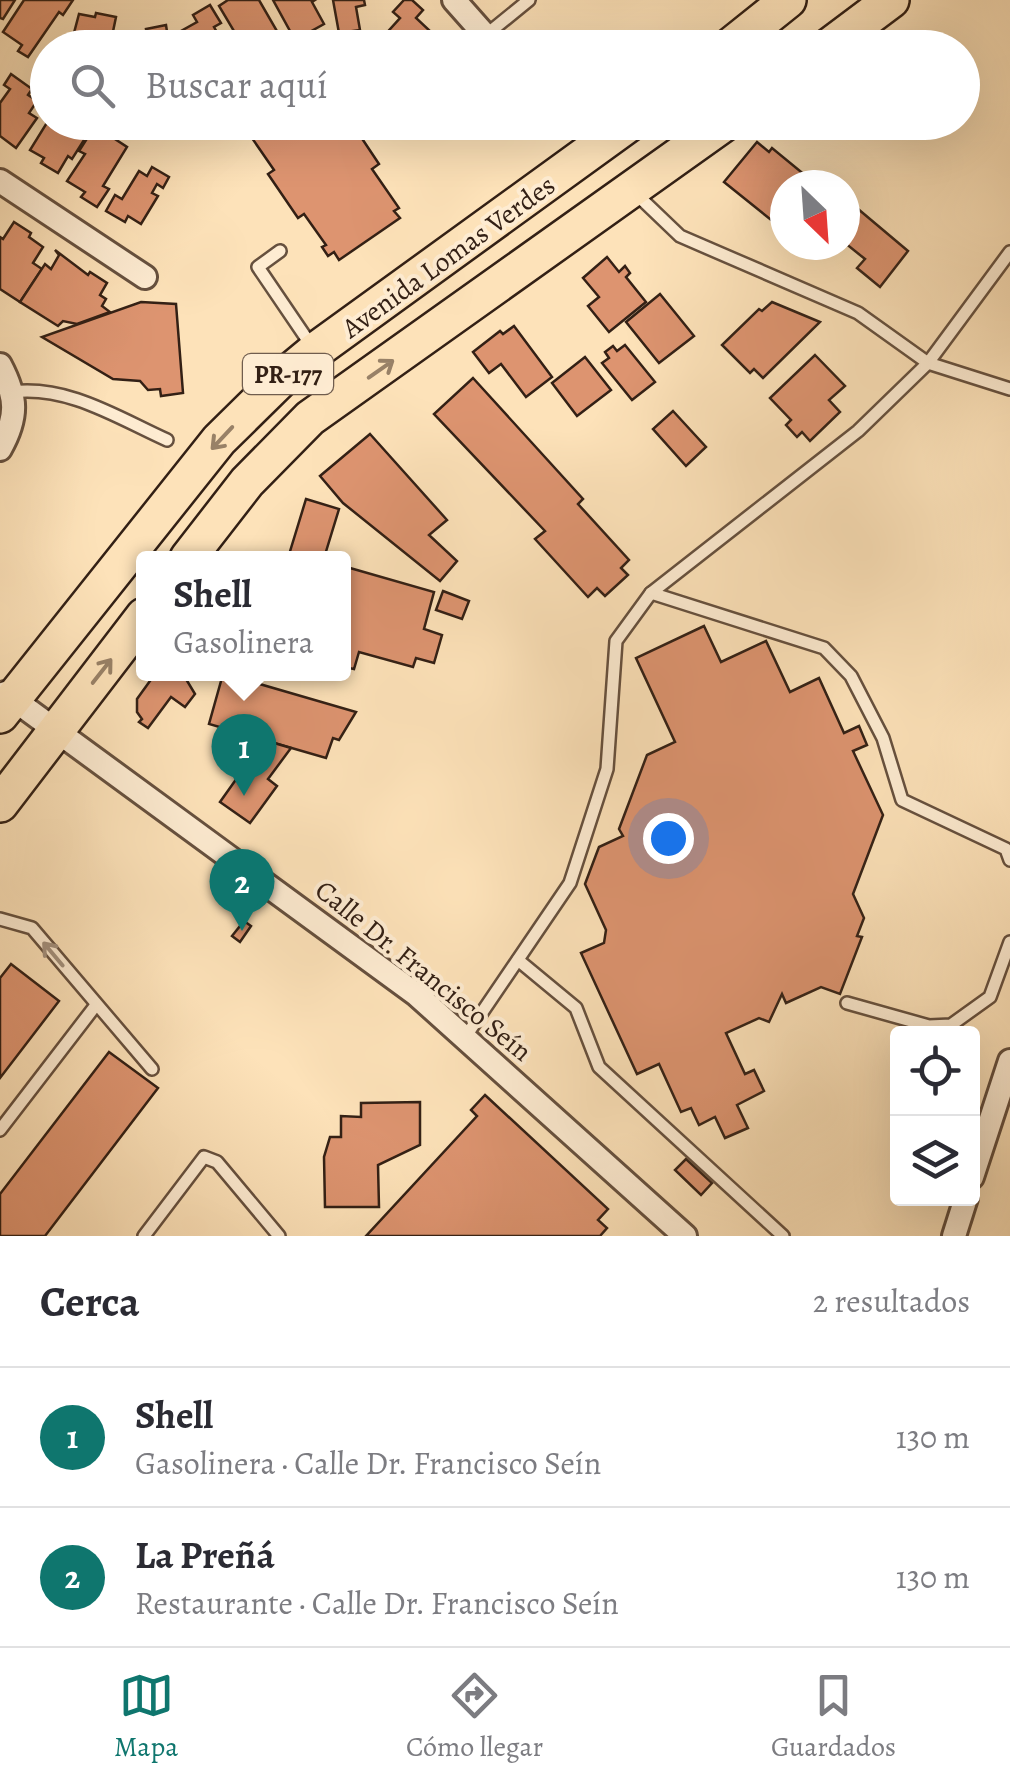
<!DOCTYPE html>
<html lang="es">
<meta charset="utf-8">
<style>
body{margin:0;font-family:Alegreya,serif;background:#f2f2f3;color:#2b2b33}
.controls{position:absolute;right:30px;bottom:30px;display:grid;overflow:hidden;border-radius:10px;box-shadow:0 10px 40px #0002}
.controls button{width:90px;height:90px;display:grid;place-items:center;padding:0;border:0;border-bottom:2px solid #e1e1e2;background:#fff;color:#2b2b33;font:50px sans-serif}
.compass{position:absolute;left:770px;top:170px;width:90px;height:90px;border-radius:50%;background:#fff;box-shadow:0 10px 40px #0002;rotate:155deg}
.you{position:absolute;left:668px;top:838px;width:35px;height:35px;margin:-25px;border:8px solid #fff;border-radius:50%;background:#1a73e8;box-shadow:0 0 0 15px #1a73e833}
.badge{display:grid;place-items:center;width:65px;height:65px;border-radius:50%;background:#0f766e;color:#fff;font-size:32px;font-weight:700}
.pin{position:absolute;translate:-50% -82px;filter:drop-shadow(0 2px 5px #0008)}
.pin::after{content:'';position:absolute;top:52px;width:35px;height:30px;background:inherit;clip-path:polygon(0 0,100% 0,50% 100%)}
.popup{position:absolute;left:136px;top:551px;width:215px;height:130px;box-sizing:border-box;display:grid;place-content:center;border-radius:10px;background:#fff;filter:drop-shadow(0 2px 8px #0005);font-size:32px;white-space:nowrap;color:#7c7c81}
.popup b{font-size:38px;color:#2b2b33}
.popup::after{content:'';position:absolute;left:50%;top:100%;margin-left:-20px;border:20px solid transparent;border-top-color:#fff}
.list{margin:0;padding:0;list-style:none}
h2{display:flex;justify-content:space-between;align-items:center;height:130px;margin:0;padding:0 40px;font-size:42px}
h2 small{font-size:32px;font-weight:400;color:#7c7c81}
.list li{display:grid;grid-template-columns:65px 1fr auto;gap:30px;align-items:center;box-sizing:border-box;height:140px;padding:0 40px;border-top:2px solid #e1e1e2}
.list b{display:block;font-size:38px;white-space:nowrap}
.list p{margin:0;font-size:32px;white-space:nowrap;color:#7c7c81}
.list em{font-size:32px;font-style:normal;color:#7c7c81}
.icon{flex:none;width:55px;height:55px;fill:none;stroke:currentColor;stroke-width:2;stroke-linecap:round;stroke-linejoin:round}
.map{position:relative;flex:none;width:1010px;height:1236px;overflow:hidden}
.search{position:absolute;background:#fff;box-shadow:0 10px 40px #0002;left:30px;right:30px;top:30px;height:110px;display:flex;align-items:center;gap:25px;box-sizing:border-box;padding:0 35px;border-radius:55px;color:#7c7c81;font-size:38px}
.sheet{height:410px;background:#fff}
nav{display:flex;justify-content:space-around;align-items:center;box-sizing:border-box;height:140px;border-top:2px solid #e1e1e2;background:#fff;font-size:28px;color:#7c7c81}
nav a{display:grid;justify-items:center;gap:5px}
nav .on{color:#0f766e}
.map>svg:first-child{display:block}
</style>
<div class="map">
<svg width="1010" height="1236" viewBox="0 0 1010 1236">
<rect width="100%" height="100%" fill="#fde2b9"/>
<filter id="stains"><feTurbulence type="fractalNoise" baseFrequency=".002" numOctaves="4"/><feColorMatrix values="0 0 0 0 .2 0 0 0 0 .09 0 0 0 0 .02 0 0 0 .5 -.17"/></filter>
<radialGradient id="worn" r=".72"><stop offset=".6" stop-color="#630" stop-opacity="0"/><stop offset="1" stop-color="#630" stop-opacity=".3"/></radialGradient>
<g fill="#dd9470" stroke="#332015" stroke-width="2.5">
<polygon points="0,0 15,0 3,19 0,18"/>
<polygon points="24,0 73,0 63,15 59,12 28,57 18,51 22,45 3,32"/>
<polygon points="228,0 259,0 281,38 265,48 244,48 219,6"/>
<polygon points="273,0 315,0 312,2 324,24 295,40"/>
<polygon points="333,0 364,0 365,5 356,7 360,30 339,33"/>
<polygon points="404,0 412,0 423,10 416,18 430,31 414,48 373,48 400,18 393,12"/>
<polygon points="210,5 221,23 214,27 226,48 190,48 181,31 197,22 193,15"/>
<polygon points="96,13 116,17 110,46 100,44 99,48 70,48 79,14 95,17"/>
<polygon points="166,25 169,45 128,48 127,38 147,35 146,29"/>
<polygon points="11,74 32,89 28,95 37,101 29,113 37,118 16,148 0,136 0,103 10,89 4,85"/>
<polygon points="48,121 79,122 91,129 72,159 68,156 58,173 41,163 44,158 30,150"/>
<polygon points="247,122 351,122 379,164 372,169 399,208 394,211 400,218 339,260 334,252 328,256 322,247 326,245 304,214 298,218 268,174 274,170 243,125"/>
<polygon points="95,126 127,147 103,186 109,189 97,207 81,197 85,192 67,181 85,154 79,151"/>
<polygon points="757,142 769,152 772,148 817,185 785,185 785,231 724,182"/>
<polygon points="152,167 169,177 163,188 157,184 152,193 158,196 141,224 128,216 125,222 106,211 115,195 122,199 139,171 147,176"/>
<polygon points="845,198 908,251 880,287 857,268 865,259 845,243"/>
<polygon points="14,222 31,233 29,237 43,247 33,263 42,269 20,302 0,289 0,237 3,239"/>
<polygon points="55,250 88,275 90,272 107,283 100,295 106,299 102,306 110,312 77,324 63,321 58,326 20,302 45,264 51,269 59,255"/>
<polygon points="607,257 619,272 625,266 630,273 626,277 646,302 609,332 588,306 599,297 583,278"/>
<polygon points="660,294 694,336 659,363 626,322"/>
<polygon points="141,302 176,304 183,393 161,396 160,389 148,390 140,381 113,379 42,337"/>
<polygon points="772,302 820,322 763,378 754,369 750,373 722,345 759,309 762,311"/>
<polygon points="514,326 552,377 526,397 501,364 489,373 473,352 500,331 503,334"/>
<polygon points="625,345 655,382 632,400 602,363 609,358 605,352 613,346 617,351"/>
<polygon points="815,355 845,386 829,400 840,412 810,441 802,432 797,437 786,425 791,420 770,398"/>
<polygon points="585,357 611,390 577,416 552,383"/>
<polygon points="473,378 583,499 578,504 629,560 621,568 628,575 605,596 597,588 588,597 535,539 545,531 434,414"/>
<polygon points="673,411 706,447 686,466 653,429"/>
<polygon points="370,434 447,520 429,535 457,561 440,581 343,503 320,476"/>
<polygon points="306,499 339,509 324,558 288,558"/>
<polygon points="350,568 434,592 424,629 442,635 434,663 416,658 413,667 359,652 354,669 344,667 344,589"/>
<polygon points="443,591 469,601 462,619 436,610"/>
<polygon points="704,626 721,662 766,641 790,692 819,678 844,733 859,726 867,745 853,751 883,815 853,894 864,918 857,936 862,937 840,994 821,987 786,1003 782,994 769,1022 759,1018 726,1033 745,1074 754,1070 764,1091 737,1105 748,1128 725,1138 715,1117 699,1125 691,1108 681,1112 659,1064 637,1074 581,953 604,943 606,930 585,884 599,847 623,836 619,829 647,755 675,742 636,658"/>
<polygon points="155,674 183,674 195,694 185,707 171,697 148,728 139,722 142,719 137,712 137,699"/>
<polygon points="223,674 225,674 356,712 339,740 333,738 326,758 264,740 209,724"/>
<polygon points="264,740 291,748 268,779 277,786 250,823 220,802"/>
<polygon points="244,921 251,926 240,942 232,936"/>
<polygon points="11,964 59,1001 0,1078 0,978"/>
<polygon points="109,1052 158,1088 45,1236 0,1236 0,1194"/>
<polygon points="485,1095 608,1209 598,1220 607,1228 600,1236 366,1236 477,1116 471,1110"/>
<polygon points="420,1102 420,1145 378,1165 379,1207 325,1207 324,1157 330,1137 341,1137 341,1116 361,1117 361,1103"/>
<polygon points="686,1159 712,1183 701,1195 675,1170"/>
</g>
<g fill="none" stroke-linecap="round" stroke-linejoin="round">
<defs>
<g id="service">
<polyline points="470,48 529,0"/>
<polyline points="633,191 680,236 858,313 928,363 1010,389"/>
<polyline points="280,251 258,267 313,348"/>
<path d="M12,392C68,385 118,418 167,440"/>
<polyline points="651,593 824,648 851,676 883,738 902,800 1006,849 1010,860"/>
<polyline points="0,919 32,928 152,1069"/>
<polyline points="518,960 576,1008 599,1067 783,1236"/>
<polyline points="847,1003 929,1026 951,1025 990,997 1010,942"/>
<polyline points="466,1036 570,883 607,769 616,641 651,593 858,431 928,363 1010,252"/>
<polyline points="0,1130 96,1005"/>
<polyline points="144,1236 204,1157 217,1162 279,1236"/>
</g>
<g id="minor">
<polyline points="454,0 485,35"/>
<polyline points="0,181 145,277"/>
<path d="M0,365C17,397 18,417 0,449"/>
<polyline points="5,693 417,995 685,1236"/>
<polyline points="972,1177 1010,1061"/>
<polyline points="954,1236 966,1198"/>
</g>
<g id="primary">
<polyline points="728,48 788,0"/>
<polyline points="827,48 891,0"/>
<polyline points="188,558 247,482 310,418 726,122"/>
<polyline points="0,715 219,440 280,380 315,351 631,122"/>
<polyline points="0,804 144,616"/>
</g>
</defs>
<use href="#service" stroke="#66503e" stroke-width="16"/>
<use href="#minor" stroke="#66503e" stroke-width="28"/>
<use href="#primary" stroke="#332015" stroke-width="40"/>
<use href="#service" stroke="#feecd2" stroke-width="11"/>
<use href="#minor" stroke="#feecd2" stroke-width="22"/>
<use href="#primary" stroke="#fde2b9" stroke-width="35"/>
</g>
<defs><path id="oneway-shaft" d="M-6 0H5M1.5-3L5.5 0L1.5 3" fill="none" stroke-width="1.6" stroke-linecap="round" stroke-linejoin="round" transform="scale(2.5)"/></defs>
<g stroke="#988167">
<use href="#oneway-shaft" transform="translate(381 369) rotate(-35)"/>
<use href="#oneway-shaft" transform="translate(222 438) rotate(133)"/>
<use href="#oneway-shaft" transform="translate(102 671) rotate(-52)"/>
</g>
<use stroke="#a3907d" href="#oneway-shaft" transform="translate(53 954) rotate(-130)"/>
<g text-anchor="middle" stroke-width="8" stroke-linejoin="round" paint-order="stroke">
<rect fill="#feecd2" stroke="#705d4e" stroke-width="2.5" x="243" y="354" width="90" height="40" rx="8"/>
<g font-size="25" font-weight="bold" fill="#332015">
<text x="288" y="383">PR-177</text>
</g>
<g font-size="28" fill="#332015" stroke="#feecd2">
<text transform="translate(448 256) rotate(-36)" y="10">Avenida Lomas Verdes</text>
<text transform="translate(424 970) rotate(39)" y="10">Calle Dr. Francisco Seín</text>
</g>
</g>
<rect width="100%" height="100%" filter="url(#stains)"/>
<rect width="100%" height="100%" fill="url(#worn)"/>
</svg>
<div class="controls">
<button><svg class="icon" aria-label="locate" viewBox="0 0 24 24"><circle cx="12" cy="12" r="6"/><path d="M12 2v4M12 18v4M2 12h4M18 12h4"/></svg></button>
<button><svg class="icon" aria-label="layers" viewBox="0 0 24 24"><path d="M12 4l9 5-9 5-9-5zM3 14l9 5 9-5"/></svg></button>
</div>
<svg class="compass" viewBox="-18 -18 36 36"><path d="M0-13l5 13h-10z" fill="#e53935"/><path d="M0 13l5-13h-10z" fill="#7c7c81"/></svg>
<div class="you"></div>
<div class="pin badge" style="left:244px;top:796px">1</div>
<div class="popup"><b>Shell</b>Gasolinera</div>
<div class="pin badge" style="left:242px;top:931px">2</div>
<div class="search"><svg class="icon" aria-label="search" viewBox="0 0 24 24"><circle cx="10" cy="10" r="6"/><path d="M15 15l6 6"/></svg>Buscar aquí</div>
</div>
<section class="sheet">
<h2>Cerca<small>2 resultados</small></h2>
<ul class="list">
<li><span class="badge">1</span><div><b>Shell</b><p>Gasolinera · Calle Dr. Francisco Seín</p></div><em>130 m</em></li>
<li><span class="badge">2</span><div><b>La Preñá</b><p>Restaurante · Calle Dr. Francisco Seín</p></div><em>130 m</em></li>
</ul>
</section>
<nav>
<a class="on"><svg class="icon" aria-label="map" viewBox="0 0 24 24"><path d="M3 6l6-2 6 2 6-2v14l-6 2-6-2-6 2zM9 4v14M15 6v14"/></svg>Mapa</a>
<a><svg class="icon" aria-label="directions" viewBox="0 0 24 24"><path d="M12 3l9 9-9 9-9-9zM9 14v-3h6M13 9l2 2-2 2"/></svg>Cómo llegar</a>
<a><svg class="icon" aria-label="saved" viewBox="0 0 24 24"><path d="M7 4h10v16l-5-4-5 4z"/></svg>Guardados</a>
</nav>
